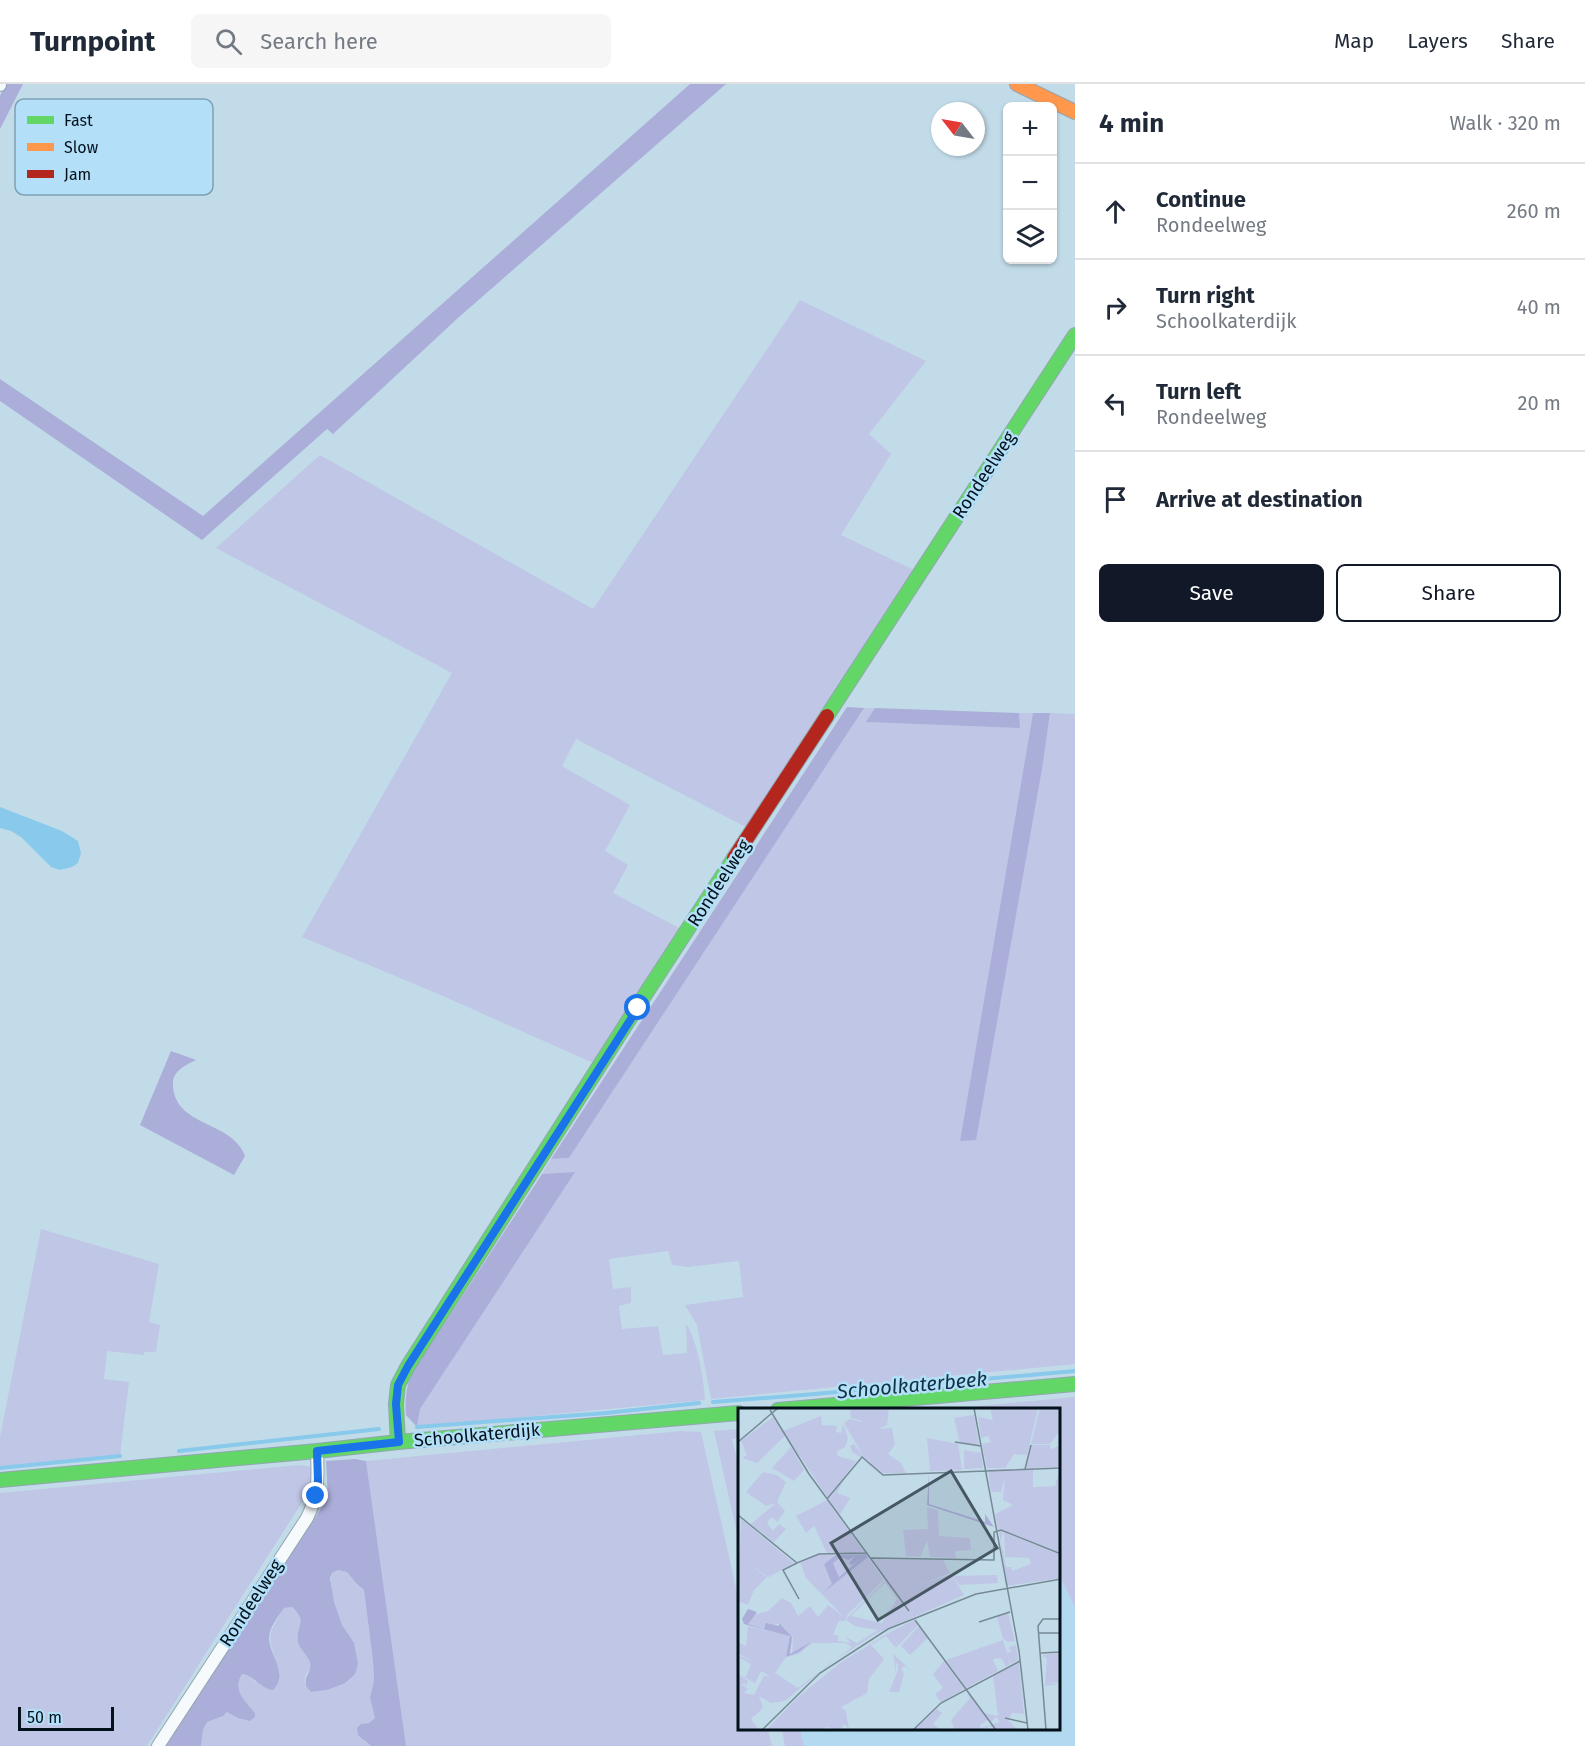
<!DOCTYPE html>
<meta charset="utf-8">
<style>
body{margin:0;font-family:"Fira Sans",sans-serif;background:#f6f6f7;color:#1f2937}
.controls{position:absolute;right:18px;top:18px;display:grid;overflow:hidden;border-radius:9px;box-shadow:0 2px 4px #0004}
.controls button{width:54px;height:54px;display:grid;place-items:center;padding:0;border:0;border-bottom:2px solid #e0e1e3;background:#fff;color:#1f2937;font:30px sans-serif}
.compass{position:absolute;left:931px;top:18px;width:54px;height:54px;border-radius:50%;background:#fff;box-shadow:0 2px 4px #0004;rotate:301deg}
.scale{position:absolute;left:18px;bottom:15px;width:96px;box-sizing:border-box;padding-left:6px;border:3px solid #03111a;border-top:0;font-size:16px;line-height:21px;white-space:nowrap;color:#03111a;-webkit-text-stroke:4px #b3dff8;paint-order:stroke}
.stop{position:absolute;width:18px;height:18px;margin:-14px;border:4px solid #1a73e8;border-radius:50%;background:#fff}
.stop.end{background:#1a73e8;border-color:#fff;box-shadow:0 2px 6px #0008}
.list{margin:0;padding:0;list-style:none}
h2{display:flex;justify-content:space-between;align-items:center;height:78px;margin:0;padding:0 24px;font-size:26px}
h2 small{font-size:20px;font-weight:400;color:#747a83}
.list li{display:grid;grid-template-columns:39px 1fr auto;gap:18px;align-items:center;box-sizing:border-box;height:96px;padding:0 24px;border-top:2px solid #e0e1e3}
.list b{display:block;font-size:22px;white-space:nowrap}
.list p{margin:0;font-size:20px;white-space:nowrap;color:#747a83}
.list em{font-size:20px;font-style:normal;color:#747a83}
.actions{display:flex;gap:12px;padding:18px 24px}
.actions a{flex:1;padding:14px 0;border:2px solid #111827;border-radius:9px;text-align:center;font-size:21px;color:#111827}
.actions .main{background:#111827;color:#fff}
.icon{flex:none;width:33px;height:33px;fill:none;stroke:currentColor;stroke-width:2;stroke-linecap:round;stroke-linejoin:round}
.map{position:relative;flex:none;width:1075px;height:1662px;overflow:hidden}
header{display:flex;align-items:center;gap:36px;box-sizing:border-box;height:84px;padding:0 30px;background:#fff;border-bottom:2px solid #e0e1e3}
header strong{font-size:28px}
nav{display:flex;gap:33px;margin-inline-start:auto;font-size:21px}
.search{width:420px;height:54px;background:#f6f6f7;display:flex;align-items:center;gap:15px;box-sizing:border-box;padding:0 21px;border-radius:9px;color:#747a83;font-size:22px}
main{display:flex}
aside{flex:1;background:#fff}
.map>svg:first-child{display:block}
</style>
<header>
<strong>Turnpoint</strong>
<div class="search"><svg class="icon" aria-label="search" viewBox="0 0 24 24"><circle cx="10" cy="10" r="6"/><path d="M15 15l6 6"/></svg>Search here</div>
<nav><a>Map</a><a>Layers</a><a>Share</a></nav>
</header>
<main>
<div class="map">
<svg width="1075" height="1662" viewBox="0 0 1075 1662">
<rect width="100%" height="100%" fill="#c2dbe9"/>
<polygon fill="#b2d9f0" points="1059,1491 1075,1523 1075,1662 804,1662 800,1646 1058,1646"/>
<g fill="#c0c6e6">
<polygon points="800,216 926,277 869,350 891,370 841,451 916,487 746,743 576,655 562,682 630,721 605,767 628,781 613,809 681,845 593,979 443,912 302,853 452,589 216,464 320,371 593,525"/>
<path d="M864,624H875L867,638L1020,644L1019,629H1033L960,1057L1043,679L1050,629L1075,630V1280L711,1315L697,1241L685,1221L743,1213L739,1177L688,1183L672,1181L668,1167L609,1175L613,1205L631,1203V1219L619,1222L622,1245L658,1242L663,1271L687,1269L686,1240C697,1255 704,1296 705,1316L417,1343L420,1325L574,1089L542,1090L551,1075L569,1074Z"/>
<polygon points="41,1145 159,1180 149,1238 160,1241 156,1268 144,1268 144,1271 107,1267 104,1295 129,1298 120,1372 0,1384 0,1353"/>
<polygon points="1075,1313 1075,1523 1059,1491 1058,1326 936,1326"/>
<polygon points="739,1345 739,1354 732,1355 739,1383 739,1458 714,1347"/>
<polygon points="681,1347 701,1348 739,1517 739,1646 768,1646 772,1662 406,1662 366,1377"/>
<polygon points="299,1381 313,1383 313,1401 147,1662 0,1662 0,1409"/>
<path d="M338,1486L347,1488L356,1499L364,1506L373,1577L374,1596L370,1614L375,1634L369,1639L361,1640L364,1657L371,1662H201L203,1646L207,1638L223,1632L227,1628L238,1634L255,1629C245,1617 232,1606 242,1590L249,1591L255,1598L280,1589C270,1554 263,1557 284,1524L292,1523C309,1538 295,1542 298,1558C300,1567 313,1575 310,1584C309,1588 306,1588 305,1592C304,1596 305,1599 306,1602L311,1608L327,1606L354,1560C350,1554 346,1549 343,1543C337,1532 328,1500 332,1489Z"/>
<polygon points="782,1646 800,1646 804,1662 785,1662"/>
</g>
<g fill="#aaaed9">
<polygon points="6,0 23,0 0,45 0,12"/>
<polygon points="690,0 726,0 459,233 333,350 327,345 202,456 0,317 0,295 203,432"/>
<polygon points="847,623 864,624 569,1074 551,1075"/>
<polygon points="875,624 1019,629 1020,644 866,638"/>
<polygon points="1033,629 1050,629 1043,679 976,1056 960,1057"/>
<path d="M171,967L196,976C184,982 172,987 173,1002C175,1043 233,1037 245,1072L234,1091L140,1041Z"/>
<path d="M575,1088L420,1325L417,1343L406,1331C405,1316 406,1305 411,1291L542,1090Z"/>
<path d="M355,1375L366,1377L406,1662H371L358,1651L357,1644L361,1640L369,1639L375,1634L370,1614L374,1596L373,1577L364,1506L356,1499L347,1488L338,1486L332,1489L330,1494L334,1518L342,1541L354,1559L358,1580L355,1590L345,1599L327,1606L311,1608L306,1602C305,1589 308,1594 310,1584C313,1575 300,1567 298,1558C295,1542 309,1538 292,1523L284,1524C278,1533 269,1543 269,1555C270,1572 289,1590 273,1606C259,1604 254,1591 242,1590C232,1606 245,1617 255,1629V1633L250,1637L238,1634L227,1628L223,1632L207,1638L203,1646L201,1662H166L224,1571L328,1414L326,1377Z"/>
</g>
<polygon fill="#89c9eb" points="0,723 62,747 78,757 81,769 78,779 72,783 60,786 51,783 21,753 11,747 0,744"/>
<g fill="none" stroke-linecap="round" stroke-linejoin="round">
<g stroke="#89c9eb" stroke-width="4">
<polyline points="713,1318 803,1311 1075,1287"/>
<polyline points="417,1343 606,1329 699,1319"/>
<polyline points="179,1367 379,1345"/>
<polyline points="0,1384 120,1372"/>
</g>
<defs>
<g id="street">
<polyline points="0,1 0,0"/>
<path d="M158,1662L307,1434C319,1410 318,1393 317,1367"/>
</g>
<g id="fast">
<polyline points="827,632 1075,251"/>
<polyline points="778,1326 1075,1300"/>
<polyline points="398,1358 396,1320 398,1301 408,1282 637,923 734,774"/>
<polyline points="0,1396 317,1367 398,1358 739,1329"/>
</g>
<polyline id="slow" points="1017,0 1075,28"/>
<polyline id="jam" points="734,774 827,632"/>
</defs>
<use href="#street" stroke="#93a6b1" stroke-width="14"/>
<use href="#fast" stroke="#93a6b1" stroke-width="16"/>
<use href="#slow" stroke="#93a6b1" stroke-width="16"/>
<use href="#jam" stroke="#93a6b1" stroke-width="16"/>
<use href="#street" stroke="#f6fafc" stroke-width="12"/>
<use href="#fast" stroke="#63d668" stroke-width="14"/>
<use href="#slow" stroke="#ff974d" stroke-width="14"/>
<use href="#jam" stroke="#b3261e" stroke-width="14"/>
</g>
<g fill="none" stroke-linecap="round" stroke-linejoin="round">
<polyline stroke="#1a73e8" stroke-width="8" points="316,1412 318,1397 317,1367 399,1358 396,1320 398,1301 408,1282 638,924"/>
</g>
<g text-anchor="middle" stroke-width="5" stroke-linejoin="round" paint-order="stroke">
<g font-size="18" fill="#03111a" stroke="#b3dff8">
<text transform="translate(984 391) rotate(-57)" y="6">Rondeelweg</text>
<text transform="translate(719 799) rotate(-57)" y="6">Rondeelweg</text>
<text transform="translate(477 1351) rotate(-5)" y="6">Schoolkaterdijk</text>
<text transform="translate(251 1519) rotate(-57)" y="6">Rondeelweg</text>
</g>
<g font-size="20" font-style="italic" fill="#0d3243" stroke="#b3dff8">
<text transform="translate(912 1301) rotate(-5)" y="7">Schoolkaterbeek</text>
</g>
</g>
<g transform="translate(738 1324)">
<rect width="322" height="322" fill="#c2dbe9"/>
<path d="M112,0H151L149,17L140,21L154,20L157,37L150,46L163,55L168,65H141L127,49L139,67L127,51L115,45L112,38L116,36L126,49L106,15L112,11L124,14L125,9L124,13L113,10ZM252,0H300L289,47L276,46L267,60H249L244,36L253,34L250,28L243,30L240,9L255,12ZM302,0H322V23L312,36H293ZM236,7L241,38L222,35L216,10ZM83,8L84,17L99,18L98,24L103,25L105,16L110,30L107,39L99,43L100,48L118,53L90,90L45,23ZM35,9L47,28L19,55L4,50L9,47L3,33ZM189,30L220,36L224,62L192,63ZM293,37H312L313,42L322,37V59L288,60ZM53,39L66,62L56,73L34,60ZM226,42L243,45L245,60L226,61ZM250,61H295V79L317,78L322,61V145L260,121L257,106L275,97L265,92L267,69L263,84H253ZM25,64L39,67L48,74L39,94L47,103L39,114L34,109L29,115L35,123L41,116L48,121L36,134L13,116L38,95L28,98L8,84ZM105,73L99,85L112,90L102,107L91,91ZM89,92L127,145H89L76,118L68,125L58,108ZM189,99L200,102L201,128L232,130L233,142L217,143L218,150L192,149L189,133L182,149L168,148L165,122L190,121ZM3,111L56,155L31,169L11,156L29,169L16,182L10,197L0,193ZM261,122L265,124L263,132L268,159H273L274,163L293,156L291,150L267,149L266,124L322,147V170L268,178L263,136ZM79,146L98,147L86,156L95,176L86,184L130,149L146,172L109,207L107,213H101L95,226L100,228V233L113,235L107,229L119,235L140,222L116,218L108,211L147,173L134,151L205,152L212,165L179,178L213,166L226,187L139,225L92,255L47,293L33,295L21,288L25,300L13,311L21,322H0V267L10,273L8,279L7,275L3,276L10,281L6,285L16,287L26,268L33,269L23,263L17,275L0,266L8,269L13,256L2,250L0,254L1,250L3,249L0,247L16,254L0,245V234L8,238L10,218L50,227L54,233L48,249L61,244L72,235L54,246L55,230L41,215L26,221L10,216L15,207L30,203L44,190L53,195L60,208L72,198L80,209L90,197L106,209L68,170L62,154ZM147,175L159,191L144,215L113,208ZM74,235H108L114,239L60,280L37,265L48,249L61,246ZM103,149H116L112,156L121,152L101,169L95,155ZM259,167L260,175L221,177L215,168ZM270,205L277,233L270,234L265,231L259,209ZM176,212L180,217L161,237L151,225L160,237L158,240L148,228L133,237L146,251L131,271L129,285L103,299L108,303L111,322L107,316L101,322L88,319L84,322H28L59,290L102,255L147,227ZM181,218L190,230L172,247L163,238ZM265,232L269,245L273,244L271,239L278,237L280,252L273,256L270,249L272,256L268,259L264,251L258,250L255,252L260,263L228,280L208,252ZM322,245V274L307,275L322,276L307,278L309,251L304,247ZM155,246L175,264L167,258L163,260L166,266L161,284H151L160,262V256L157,253L158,259V266ZM206,253L226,281L203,294L197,286L205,280L195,266ZM281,254L286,306L274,305L270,312L280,322H256L252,318L245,322H217L213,312L232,290L228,282L250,312L242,317L243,320L262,314L258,309L253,314L246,305L260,308L255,267ZM199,301L204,305L195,316L203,322H176Z" fill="#c0c6e6" fill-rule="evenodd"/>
<path d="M191,65V96L247,114V106L256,119L189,97ZM128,146L130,149L85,185L94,176L86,156L98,147ZM103,149L110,152L116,149L111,155L114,157L121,152L101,169L95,155ZM10,201L19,204L10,216L26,221L28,215L41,218V215L54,229L52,246L73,234L61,244L48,249L52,228L6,216L4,211Z" fill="#aaaed9" fill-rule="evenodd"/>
<path fill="none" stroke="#768a96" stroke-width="1.5" d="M236,0L281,243L290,322M32,2L71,66L171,203M0,34L40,0M217,34L243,38M287,61L293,37M89,91L124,49L145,67L323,60M0,107L59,155L81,146L128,145M133,150L256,152V124L263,122L323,146M59,155L45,162L61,191M177,212L258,322M241,214L272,204M301,225H323M303,245L323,244M267,310L289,315M24,322L82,265L150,221L238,186L323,171M175,322L203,295L282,253M308,322L300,218L305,211H323"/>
<path fill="#465862" fill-opacity="0.15" stroke="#465862" stroke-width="3" d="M213,63L259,140L140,212L93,135Z"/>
<rect width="322" height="322" fill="none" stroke="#03111a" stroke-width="3"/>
</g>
<rect x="15" y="15" width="198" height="96" rx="9" fill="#b3dff8" stroke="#7ea1b5" stroke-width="1.5"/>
<rect x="27" y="32" width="27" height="8" fill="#63d668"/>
<rect x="27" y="59" width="27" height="8" fill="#ff974d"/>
<rect x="27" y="86" width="27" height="8" fill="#b3261e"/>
<g font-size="16" fill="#03111a">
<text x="64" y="42">Fast</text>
<text x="64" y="69">Slow</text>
<text x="64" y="96">Jam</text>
</g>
</svg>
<div class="controls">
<button>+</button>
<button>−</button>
<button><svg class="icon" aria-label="layers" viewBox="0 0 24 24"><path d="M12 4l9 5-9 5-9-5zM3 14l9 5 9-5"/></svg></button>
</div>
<svg class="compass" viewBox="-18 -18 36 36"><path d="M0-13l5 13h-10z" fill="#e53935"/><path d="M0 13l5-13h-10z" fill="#747a83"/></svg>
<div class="scale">50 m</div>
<div class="stop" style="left:638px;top:924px"></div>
<div class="stop end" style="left:316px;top:1412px"></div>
</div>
<aside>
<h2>4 min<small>Walk · 320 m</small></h2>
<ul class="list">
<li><svg class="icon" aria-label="ahead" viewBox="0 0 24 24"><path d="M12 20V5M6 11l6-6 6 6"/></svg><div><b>Continue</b><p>Rondeelweg</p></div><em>260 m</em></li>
<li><svg class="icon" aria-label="right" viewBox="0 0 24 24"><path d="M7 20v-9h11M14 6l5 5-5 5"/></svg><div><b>Turn right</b><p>Schoolkaterdijk</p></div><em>40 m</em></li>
<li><svg class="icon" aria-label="left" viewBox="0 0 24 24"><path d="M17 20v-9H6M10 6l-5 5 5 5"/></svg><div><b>Turn left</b><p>Rondeelweg</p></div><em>20 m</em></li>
<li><svg class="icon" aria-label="arrive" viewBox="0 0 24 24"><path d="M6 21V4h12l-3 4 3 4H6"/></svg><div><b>Arrive at destination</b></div></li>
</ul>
<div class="actions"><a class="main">Save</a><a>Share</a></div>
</aside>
</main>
